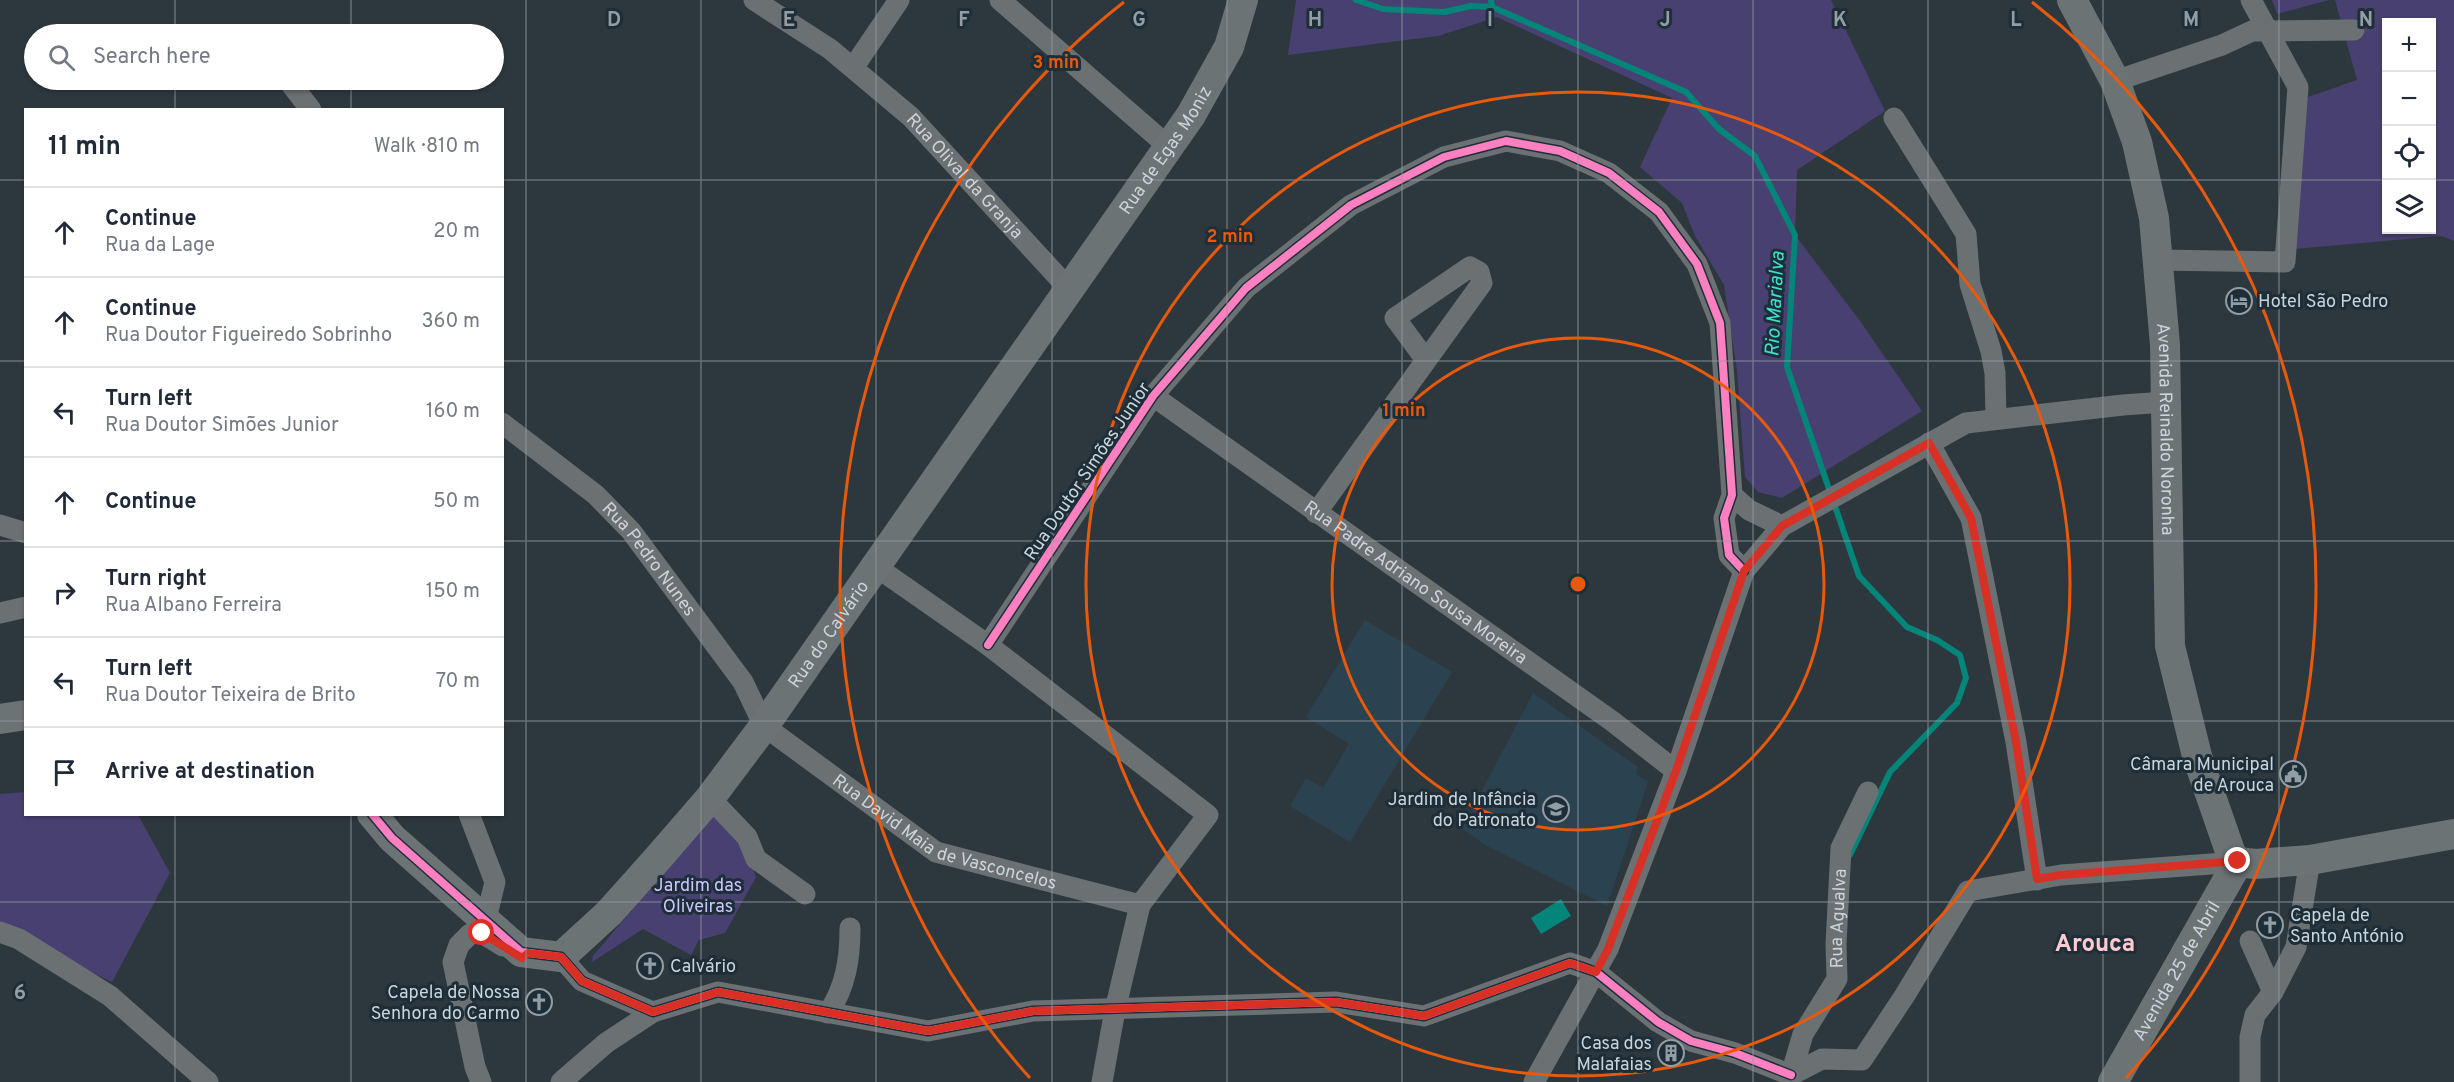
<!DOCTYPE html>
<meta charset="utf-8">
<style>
body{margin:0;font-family:Overpass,sans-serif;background:#f6f6f7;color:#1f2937}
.controls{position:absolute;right:18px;top:18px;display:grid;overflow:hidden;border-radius:0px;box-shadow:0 2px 4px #0004}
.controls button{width:54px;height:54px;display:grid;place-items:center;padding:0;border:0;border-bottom:2px solid #e0e1e3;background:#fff;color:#1f2937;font:30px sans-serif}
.stop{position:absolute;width:18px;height:18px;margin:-14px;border:4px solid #d93025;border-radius:50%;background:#fff}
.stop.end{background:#d93025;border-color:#fff;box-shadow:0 2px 6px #0008}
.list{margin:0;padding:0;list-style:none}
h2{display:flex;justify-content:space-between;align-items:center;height:78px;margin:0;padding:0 24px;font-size:26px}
h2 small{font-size:20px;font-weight:400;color:#747a83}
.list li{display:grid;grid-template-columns:39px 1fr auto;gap:18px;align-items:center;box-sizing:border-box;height:90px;padding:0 24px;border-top:2px solid #e0e1e3}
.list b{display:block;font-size:22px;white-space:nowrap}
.list p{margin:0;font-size:20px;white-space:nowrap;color:#747a83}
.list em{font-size:20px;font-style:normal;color:#747a83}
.icon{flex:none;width:33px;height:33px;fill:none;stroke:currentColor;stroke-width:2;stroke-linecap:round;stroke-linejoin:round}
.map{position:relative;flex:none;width:2454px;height:1082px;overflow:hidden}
.search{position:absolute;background:#fff;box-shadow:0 2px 4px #0004;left:24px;top:24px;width:480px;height:66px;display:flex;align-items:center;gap:15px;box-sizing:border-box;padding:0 21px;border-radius:33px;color:#747a83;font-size:22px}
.panel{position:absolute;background:#fff;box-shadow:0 2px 4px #0004;left:24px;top:108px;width:480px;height:708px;border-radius:0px}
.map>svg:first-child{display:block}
</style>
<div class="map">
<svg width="2454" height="1082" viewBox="0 0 2454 1082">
<rect width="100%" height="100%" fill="#2d383e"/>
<g fill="#2b4250">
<polygon points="1365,620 1452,672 1350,842 1290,806 1306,778 1323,788 1349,744 1306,717"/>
<polygon points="1533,693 1638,767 1636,774 1648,782 1607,906 1487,846 1462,829"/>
</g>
<g fill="#484071" fill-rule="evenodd">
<polygon points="1296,0 1831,0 1885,111 1797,170 1795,235 1860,321 1922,411 1782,498 1758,492 1745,477 1737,370 1724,285 1695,236 1682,203 1640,167 1672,98 1497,17 1438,36 1288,55"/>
<polygon points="2272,0 2329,0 2277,14"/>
<path d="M2335,0H2454V241L2441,236L2294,249L2305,98L2357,80ZM2386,22H2432V230H2386Z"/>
<polygon points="25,792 26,814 138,815 170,873 112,982 0,928 0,794"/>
<polygon points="714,813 744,846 756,877 725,933 699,940 691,955 643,929 592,962 593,956"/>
</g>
<polygon fill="#04857a" points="1561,899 1571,916 1541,934 1531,918"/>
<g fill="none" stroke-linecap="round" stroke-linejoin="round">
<g stroke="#04857a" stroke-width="6">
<polyline points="1356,0 1383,9 1444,12 1471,6 1492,7"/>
<polyline points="1491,0 1492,7 1686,92 1719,129 1755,156 1795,235 1787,367 1859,576 1907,627 1937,640 1960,655 1966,678 1957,703 1890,772 1850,855"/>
</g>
<g stroke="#6b7072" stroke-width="21">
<path id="s1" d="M754,0L830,49L911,117L1070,290"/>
<polyline points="1000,0 1169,147"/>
<polyline points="853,68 899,0"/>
<polyline points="288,80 311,110"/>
<polyline points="2115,81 2222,45 2252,31 2354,30"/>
<polyline points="1894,118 1966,234 1970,284 1991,351 1995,373 1996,419"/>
<polyline points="2158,260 2285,262 2298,87 2251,0"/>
<path id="s2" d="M1153,396L1612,721L1676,771"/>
<path id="s3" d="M502,423L596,495L631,531L743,682L764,726L936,852L1140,905"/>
<polyline points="1929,443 1971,518 2016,742 2037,880"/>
<polyline points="1732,495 1749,510 1782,526"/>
<polyline points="1316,513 1482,283 1479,272 1470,267 1395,318 1426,360"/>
<polyline points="0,525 26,533"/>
<polyline points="875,566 988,645 1208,815 1140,905 1115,1010 1102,1082"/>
<polyline points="0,613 26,607"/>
<polyline points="988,645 1153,396 1246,288 1351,205 1444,157 1506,141 1560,151 1609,173 1659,212 1697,264 1720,323 1732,495 1724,518 1729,555 1744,571"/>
<polyline points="710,798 747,837 756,859 805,894"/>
<polyline points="469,814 495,882 485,923"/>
<polyline points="0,932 19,939 110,996 208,1082"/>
<polyline points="2250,941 2273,992"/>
<polyline points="561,957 582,981 653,1012 718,992 928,1031 1033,1011 1336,1002 1424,1016 1570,963 1596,972 1658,1022 1691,1041 1735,1053 1791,1075"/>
<path d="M828,1013C846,987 850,958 850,928"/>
<polyline points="1791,1075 1822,1059 1862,1060 1905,995 1968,891 2061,875 2238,862"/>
<path id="s4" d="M1791,1075L1803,1034L1837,979L1836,944L1841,848L1868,792"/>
<polyline points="481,1082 475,1067 453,962 459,945 470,934 482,933 503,946"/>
<polyline points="561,1082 606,1043 653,1012"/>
<polyline points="1534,1082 1608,949 1676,771 1744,571 1782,526 1966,423 2123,405 2165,402"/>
<polyline points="2250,1082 2250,1037 2255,1015 2273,992 2296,947 2310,860"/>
</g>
<g stroke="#6c7375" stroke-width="30">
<path id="s5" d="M2072,0L2115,81L2137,142L2154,218L2165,345L2170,646L2197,756L2231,854L2238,862"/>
<polyline points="0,719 26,715"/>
<path id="s6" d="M372,814L392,838L521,952L561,957L609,913L659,857L710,798L764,726L1191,115L1229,47L1243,0"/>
<polyline points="2238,862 2255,864 2310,860 2454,834"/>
<path id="s7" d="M2113,1082L2238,862"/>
</g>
<defs>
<g id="cycleway">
<polyline points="988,645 1153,396 1246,288 1351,205 1444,157 1506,141 1560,151 1609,173 1659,212 1697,264 1720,323 1732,495 1724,518 1729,555 1744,571"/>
<polyline points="372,814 392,838 521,952 561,957 582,981 653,1012 718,992 928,1031 1033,1011 1336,1002 1424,1016 1570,963 1596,972 1658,1022 1691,1041 1735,1053 1791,1075"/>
</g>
</defs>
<use href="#cycleway" stroke="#1e2e39" stroke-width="11"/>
<use href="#cycleway" stroke="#ff80c0" stroke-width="8"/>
</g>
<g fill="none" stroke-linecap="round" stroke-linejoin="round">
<polyline stroke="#d93025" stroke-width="8" points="482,933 522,958 528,953 561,957 582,981 653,1012 718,992 928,1031 1033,1011 1336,1002 1424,1016 1570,963 1596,972 1608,949 1676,771 1744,571 1782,526 1929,443 1971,518 2016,742 2037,879 2061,875 2238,861"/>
</g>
<path fill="none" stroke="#939da4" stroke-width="1.5" stroke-opacity="0.55" d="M175,0V34M351,0V34M526,0V1082M701,0V1082M876,0V1082M1052,0V1082M1227,0V1082M1402,0V1082M1578,0V1082M1753,0V1082M1928,0V1082M2103,0V1082M2279,0V1082M175,80V110M351,80V110M0,180H26M502,180H2386M2432,180H2454M0,361H26M502,361H2454M0,541H26M502,541H2454M0,721H26M502,721H2454M175,814V1082M351,814V1082M0,902H2454"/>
<g fill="none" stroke="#e8590c" stroke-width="3">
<circle cx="1578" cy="584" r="246"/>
<circle cx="1578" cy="584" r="492"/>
<path d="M1030 1078A738 738 0 0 1 1124 2M2032 2A738 738 0 0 1 2126 1078"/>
</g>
<defs>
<symbol id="hotel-ring" viewBox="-11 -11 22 22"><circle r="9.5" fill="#1e2e39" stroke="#939da4" stroke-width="1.5"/><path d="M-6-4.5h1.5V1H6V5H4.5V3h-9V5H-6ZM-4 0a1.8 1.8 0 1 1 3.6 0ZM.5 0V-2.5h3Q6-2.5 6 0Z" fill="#939da4"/></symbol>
<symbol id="civic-ring" viewBox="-11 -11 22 22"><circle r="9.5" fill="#1e2e39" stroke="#939da4" stroke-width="1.5"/><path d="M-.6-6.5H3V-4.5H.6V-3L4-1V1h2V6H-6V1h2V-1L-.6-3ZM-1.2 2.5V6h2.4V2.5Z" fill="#939da4"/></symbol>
<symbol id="school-ring" viewBox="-11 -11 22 22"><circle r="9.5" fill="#1e2e39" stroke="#939da4" stroke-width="1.5"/><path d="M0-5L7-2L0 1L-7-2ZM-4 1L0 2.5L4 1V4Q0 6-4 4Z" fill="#939da4"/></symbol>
<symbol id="church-ring" viewBox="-11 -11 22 22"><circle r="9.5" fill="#1e2e39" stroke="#939da4" stroke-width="1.5"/><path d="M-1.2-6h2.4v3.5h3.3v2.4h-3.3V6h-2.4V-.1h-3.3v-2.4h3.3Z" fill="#939da4"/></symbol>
<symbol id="building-ring" viewBox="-11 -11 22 22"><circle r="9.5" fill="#1e2e39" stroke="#939da4" stroke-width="1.5"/><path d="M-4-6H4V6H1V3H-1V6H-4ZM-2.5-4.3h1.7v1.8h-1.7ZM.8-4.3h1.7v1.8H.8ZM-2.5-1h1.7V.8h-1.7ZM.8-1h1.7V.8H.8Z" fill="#939da4"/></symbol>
</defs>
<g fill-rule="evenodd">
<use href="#hotel-ring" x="2224" y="286" width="30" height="30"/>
<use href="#civic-ring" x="2278" y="759" width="30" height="30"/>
<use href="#school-ring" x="1541" y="794" width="30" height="30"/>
<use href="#church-ring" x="2255" y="910" width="30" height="30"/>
<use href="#church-ring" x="635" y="951" width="30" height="30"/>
<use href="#church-ring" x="524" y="987" width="30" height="30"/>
<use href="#building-ring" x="1656" y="1038" width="30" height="30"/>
</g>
<g text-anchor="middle" stroke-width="6" stroke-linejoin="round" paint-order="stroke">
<g font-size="18" fill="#cad4db" stroke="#1e2e39">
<text dy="6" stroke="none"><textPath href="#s6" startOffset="1254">Rua de Egas Moniz</textPath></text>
<text dy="6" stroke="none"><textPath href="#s1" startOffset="276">Rua Olival da Granja</textPath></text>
<text dy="6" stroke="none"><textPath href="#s5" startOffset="446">Avenida Reinaldo Noronha</textPath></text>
<text transform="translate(1087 471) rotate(-56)" y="6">Rua Doutor Simões Junior</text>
<text dy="6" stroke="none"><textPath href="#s3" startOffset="202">Rua Pedro Nunes</textPath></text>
<text dy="6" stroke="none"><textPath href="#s2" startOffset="322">Rua Padre Adriano Sousa Moreira</textPath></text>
<text dy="6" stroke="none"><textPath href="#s6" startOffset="664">Rua do Calvário</textPath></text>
<text dy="6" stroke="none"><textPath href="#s3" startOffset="618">Rua David Maia de Vasconcelos</textPath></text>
<text dy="6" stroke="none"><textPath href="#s4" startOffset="168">Rua Agualva</textPath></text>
<text dy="6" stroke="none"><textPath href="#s7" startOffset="128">Avenida 25 de Abril</textPath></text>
</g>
<g font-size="18" fill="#cad4db" stroke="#1e2e39" text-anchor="end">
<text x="2258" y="307" text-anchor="start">Hotel São Pedro</text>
<text x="2274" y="770">Câmara Municipal<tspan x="2274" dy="21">de Arouca</tspan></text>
<text x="1536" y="805">Jardim de Infância<tspan x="1536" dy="21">do Patronato</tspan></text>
<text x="2290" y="921" text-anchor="start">Capela de<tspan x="2290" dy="21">Santo António</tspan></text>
<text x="670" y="972" text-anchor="start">Calvário</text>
<text x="520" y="998">Capela de Nossa<tspan x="520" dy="21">Senhora do Carmo</tspan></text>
<text x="1652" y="1049">Casa dos<tspan x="1652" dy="21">Malafaias</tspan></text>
</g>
<g font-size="18" fill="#ccc5fe" stroke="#1e2e39">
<text x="698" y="891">Jardim das<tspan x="698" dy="21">Oliveiras</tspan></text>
</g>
<g font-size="20" font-style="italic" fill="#3de0cf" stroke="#1e2e39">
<text transform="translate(1774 304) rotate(-87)" y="7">Rio Marialva</text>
</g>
<g font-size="24" font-weight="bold" fill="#ffcad0" stroke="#1e2e39">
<text x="2095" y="951">Arouca</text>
</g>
</g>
<g font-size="20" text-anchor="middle" font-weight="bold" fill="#939da4" stroke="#1e2e39" stroke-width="6" stroke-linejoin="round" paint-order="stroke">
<text x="614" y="26">D</text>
<text x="789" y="26">E</text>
<text x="964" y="26">F</text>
<text x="1139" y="26">G</text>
<text x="1315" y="26">H</text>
<text x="1490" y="26">I</text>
<text x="1665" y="26">J</text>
<text x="1840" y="26">K</text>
<text x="2016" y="26">L</text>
<text x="2191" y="26">M</text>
<text x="2366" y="26">N</text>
<text x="20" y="999">6</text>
</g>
<circle cx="1578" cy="584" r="9" fill="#e8590c" stroke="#1e2e39" stroke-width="3"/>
<g font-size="18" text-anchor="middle" font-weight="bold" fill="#e8590c" stroke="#1e2e39" stroke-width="6" stroke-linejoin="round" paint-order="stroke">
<text x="1056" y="68">3 min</text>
<text x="1230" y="242">2 min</text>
<text x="1404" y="416">1 min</text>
</g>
</svg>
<div class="controls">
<button>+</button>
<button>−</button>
<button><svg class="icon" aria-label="locate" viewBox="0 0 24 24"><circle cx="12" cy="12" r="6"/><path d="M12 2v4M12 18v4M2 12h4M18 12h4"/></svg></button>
<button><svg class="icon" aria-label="layers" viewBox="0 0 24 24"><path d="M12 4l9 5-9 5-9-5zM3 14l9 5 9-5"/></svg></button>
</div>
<div class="stop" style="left:482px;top:933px"></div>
<div class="stop end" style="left:2238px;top:861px"></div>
<div class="search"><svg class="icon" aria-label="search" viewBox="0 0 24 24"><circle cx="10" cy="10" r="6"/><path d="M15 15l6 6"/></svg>Search here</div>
<section class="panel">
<h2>11 min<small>Walk · 810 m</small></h2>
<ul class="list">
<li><svg class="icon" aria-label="ahead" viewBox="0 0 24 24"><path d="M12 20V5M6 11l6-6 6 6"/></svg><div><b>Continue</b><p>Rua da Lage</p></div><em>20 m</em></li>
<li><svg class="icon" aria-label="ahead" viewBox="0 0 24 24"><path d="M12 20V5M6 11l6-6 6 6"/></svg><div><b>Continue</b><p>Rua Doutor Figueiredo Sobrinho</p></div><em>360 m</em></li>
<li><svg class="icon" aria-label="left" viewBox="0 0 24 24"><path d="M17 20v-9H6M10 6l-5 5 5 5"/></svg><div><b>Turn left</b><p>Rua Doutor Simões Junior</p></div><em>160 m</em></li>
<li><svg class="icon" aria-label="ahead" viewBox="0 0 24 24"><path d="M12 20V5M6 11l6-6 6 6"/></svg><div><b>Continue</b></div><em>50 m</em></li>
<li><svg class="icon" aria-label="right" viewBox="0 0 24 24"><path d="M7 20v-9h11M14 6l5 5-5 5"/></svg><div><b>Turn right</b><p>Rua Albano Ferreira</p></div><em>150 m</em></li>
<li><svg class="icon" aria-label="left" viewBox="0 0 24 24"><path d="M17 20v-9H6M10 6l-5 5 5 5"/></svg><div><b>Turn left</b><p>Rua Doutor Teixeira de Brito</p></div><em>70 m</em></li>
<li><svg class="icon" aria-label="arrive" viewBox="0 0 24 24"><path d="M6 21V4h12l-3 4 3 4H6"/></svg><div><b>Arrive at destination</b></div></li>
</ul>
</section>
</div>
